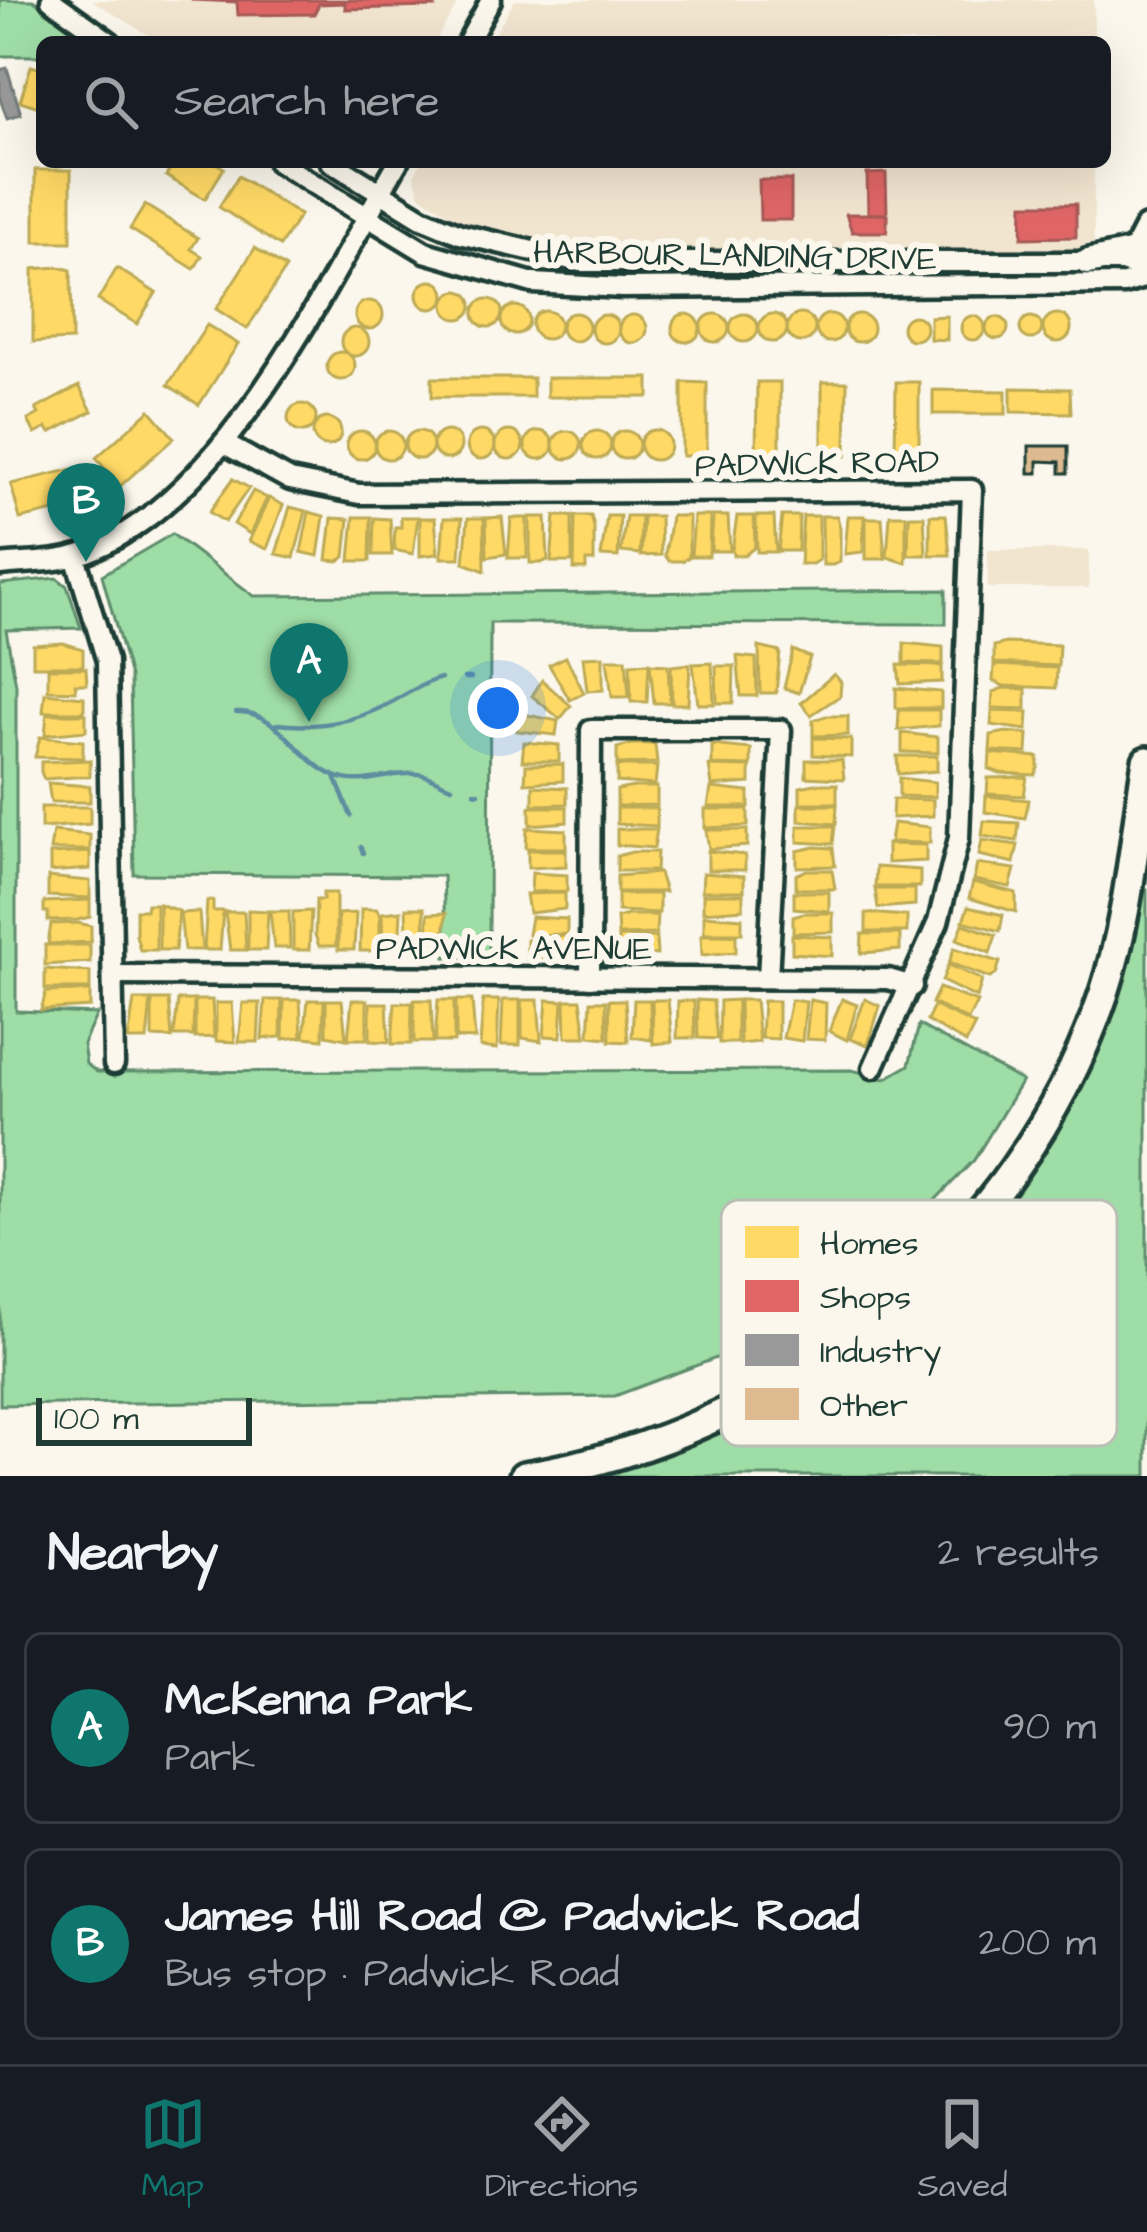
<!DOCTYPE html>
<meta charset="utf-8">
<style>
body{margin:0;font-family:"Architects Daughter",sans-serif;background:#20242c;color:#f1f3f6}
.scale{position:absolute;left:36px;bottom:30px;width:216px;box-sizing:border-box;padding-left:12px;border:6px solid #1f3d34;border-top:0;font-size:33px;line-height:42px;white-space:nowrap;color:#1f3d34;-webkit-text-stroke:9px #fbf7ec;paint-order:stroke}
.you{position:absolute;left:498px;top:708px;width:42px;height:42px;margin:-30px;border:9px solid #fff;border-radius:50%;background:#1a73e8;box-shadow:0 0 0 18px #1a73e833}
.badge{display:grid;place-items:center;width:78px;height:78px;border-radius:50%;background:#0f766e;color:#fff;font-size:39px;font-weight:700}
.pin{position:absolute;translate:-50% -99px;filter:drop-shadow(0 3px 6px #0008)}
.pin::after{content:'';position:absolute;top:63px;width:42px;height:36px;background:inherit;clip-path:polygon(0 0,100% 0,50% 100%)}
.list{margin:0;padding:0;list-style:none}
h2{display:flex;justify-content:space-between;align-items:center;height:156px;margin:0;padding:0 48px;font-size:51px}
h2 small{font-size:39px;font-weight:400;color:#9ea1a6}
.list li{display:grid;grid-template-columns:78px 1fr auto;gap:36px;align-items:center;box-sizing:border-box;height:192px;margin:0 24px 24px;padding:0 24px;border:3px solid #363941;border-radius:18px}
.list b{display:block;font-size:45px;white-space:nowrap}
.list p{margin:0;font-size:39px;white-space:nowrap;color:#9ea1a6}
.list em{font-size:39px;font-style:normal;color:#9ea1a6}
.icon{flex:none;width:66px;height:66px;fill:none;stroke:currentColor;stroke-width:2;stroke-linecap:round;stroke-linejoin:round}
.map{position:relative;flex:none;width:1147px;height:1476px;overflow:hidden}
.search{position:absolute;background:#171b24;box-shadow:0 12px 48px #0002;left:36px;right:36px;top:36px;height:132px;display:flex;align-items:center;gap:30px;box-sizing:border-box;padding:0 42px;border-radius:18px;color:#9ea1a6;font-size:45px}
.sheet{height:588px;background:#171b24}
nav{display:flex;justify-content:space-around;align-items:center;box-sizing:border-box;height:168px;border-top:3px solid #363941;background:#171b24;font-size:33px;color:#9ea1a6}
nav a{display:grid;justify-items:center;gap:6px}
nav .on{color:#0f766e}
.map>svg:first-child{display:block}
</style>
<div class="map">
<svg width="1147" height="1476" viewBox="0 0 1147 1476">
<rect width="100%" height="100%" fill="#fbf7ec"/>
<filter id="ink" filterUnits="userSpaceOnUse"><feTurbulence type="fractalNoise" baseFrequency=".00833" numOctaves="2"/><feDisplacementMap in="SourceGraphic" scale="24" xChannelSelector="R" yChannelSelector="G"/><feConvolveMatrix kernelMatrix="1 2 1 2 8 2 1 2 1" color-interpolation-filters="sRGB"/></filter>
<g filter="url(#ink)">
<g fill="#f2e5d0">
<polygon points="91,0 460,0 435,42 160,42"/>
<polygon points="515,0 1094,0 1094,42 490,42"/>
<polygon points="422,162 1094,162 1094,250 665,255 571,248 461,222 420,195 414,175"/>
<polygon points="988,550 1089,550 1089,588 987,588"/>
</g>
<g fill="#9fdda6" stroke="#5f8d6d" stroke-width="3">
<polygon points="0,0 33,0 87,42 42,42 42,56 0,56"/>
<polygon points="172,534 254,596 946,590 946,624 490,623 489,957 446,957 443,876 134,874 130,677 102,575"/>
<polygon points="57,578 67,586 81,628 6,630 16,685 16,1011 97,1014 83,1044 86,1064 97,1072 852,1070 885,1079 909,1065 919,1025 1022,1081 974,1160 879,1258 770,1338 615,1396 0,1405 0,584"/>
<path d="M1138,889H1147V1476H580C816,1422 1014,1246 1106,1023C1123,982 1128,932 1138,889Z"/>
</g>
<g fill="#ffd966" stroke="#bcaa57" stroke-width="3">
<polygon points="31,66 42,69 42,108 20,101"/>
<polygon points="174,162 214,162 224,168 205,199 166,176"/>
<rect x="35" y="170" width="36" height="72"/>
<polygon points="238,176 300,215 280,246 219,207"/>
<polygon points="145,205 198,238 191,249 202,256 194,269 130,229"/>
<polygon points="255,248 286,268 247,329 216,309"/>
<polygon points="59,267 71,270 72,340 33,342 33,269"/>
<polygon points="117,268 156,293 137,324 98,300"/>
<circle cx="431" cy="295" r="14"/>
<circle cx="458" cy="305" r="14"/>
<circle cx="488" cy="313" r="14"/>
<circle cx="369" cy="315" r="14"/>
<circle cx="515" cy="320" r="14"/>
<circle cx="546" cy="325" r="14"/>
<circle cx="575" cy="327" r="14"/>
<circle cx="686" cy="328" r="14"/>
<circle cx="744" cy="328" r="14"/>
<circle cx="1057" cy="328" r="14"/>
<circle cx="859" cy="328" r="14"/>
<circle cx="830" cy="328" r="14"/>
<circle cx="715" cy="328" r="14"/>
<circle cx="801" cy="328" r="14"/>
<circle cx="773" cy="328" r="14"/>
<circle cx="605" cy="329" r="14"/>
<circle cx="633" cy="329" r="14"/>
<circle cx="914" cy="328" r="12"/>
<polygon points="947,316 947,340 930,339 930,317"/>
<circle cx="973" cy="328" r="12"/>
<circle cx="997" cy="328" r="11"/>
<circle cx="1031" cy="328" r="11"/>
<polygon points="207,325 238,344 199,405 168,385"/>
<circle cx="355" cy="342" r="14"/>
<circle cx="341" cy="366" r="14"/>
<rect x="432" y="378" width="101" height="19"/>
<rect x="547" y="378" width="102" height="19"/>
<polygon points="682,382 707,383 707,456 682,456"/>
<polygon points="757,382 780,382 780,456 756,455"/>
<polygon points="822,382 847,382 846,456 822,456"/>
<polygon points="896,382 919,382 919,456 895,455"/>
<polygon points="79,386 92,411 50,433 47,428 35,434 28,420 39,414 36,409"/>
<polygon points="1011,388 1070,389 1071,413 1011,412"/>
<polygon points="933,390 1006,391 1006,414 933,414"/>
<circle cx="302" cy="418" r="14"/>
<polygon points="150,410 174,438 120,486 96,458"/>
<circle cx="327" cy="432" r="14"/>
<circle cx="655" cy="445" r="15"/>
<circle cx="597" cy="445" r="14"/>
<circle cx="361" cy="445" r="14"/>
<circle cx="539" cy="445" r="14"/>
<circle cx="481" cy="445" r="14"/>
<circle cx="509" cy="445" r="14"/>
<circle cx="625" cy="445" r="14"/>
<circle cx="389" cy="445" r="14"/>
<circle cx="567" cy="445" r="14"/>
<circle cx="419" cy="445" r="14"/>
<circle cx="447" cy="445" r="14"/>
<polygon points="81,467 90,503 20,519 11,484"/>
<polygon points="233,479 249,488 225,522 209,512"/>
<polygon points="253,491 267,498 250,534 234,524"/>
<polygon points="269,498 283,505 267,549 249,541"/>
<polygon points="290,507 306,511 294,558 276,554"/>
<polygon points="309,512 324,516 318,556 301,552"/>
<polygon points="890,515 906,515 906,563 887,557"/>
<polygon points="930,515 946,515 950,555 930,555"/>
<polygon points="555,516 572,516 572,562 551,562"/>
<polygon points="575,516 591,516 594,527 594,561 586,561 586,569 574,569"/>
<polygon points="607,516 620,516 618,557 601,556"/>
<polygon points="626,516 641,516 640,554 621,552"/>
<polygon points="643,516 660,516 661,555 641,556"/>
<polygon points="671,516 689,516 689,557 682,561 669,561 665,555"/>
<polygon points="694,516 710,516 709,556 691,556"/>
<polygon points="713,516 728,516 730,551 711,551"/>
<polygon points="737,516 754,516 755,547 745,555 733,555 732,550"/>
<polygon points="756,516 774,516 776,552 757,552"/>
<polygon points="782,516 799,516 798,551 778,551"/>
<polygon points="803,516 819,516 819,560 812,564 800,564"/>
<polygon points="822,516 837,516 840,528 840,562 833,565 823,565"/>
<polygon points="848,516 864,516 863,552 845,554"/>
<polygon points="909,516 924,516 926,555 908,555"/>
<polygon points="354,517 371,517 370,561 350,561"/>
<polygon points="401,517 418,517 413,554 394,550 395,527 401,527"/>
<polygon points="502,517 506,554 487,557 486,518"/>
<polygon points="530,517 546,517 548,560 541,563 530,563"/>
<polygon points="332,518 349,519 345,557 339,561 327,560"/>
<polygon points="374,518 390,519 392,555 373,555"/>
<polygon points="420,518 435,518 438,554 420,556"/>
<polygon points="444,518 462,518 460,558 441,558"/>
<polygon points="468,518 484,518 485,571 464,563"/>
<polygon points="511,518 527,518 527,558 508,558"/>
<polygon points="866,518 882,518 885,559 866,559"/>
<polygon points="63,643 83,649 83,666 33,666 33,645"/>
<polygon points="904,643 943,647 943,664 904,663"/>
<polygon points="1006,643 1059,645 1058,666 994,663 994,646"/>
<polygon points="759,647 780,652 776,693 760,693"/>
<polygon points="793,650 810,657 799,693 784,688"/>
<polygon points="603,656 603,690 587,691 583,657"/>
<polygon points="737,656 756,658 757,696 741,696"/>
<polygon points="566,657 584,693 570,700 549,665"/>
<polygon points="607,659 626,659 629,697 612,697"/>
<polygon points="649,663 647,702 631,702 630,664"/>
<polygon points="712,663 714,704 698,704 693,664"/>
<polygon points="650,664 668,665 670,703 654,703"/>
<polygon points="690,664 688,704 672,704 671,666"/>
<polygon points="898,665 942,666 942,682 900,684"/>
<polygon points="994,665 1057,668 1056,688 1004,686 993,681"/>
<polygon points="716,666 734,666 733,703 717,703"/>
<polygon points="48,668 86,668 87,684 75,684 76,691 48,690"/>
<polygon points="834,674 841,682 840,696 811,715 801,703"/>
<polygon points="542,680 571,706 560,719 532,696"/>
<polygon points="896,688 941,692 941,708 896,708"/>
<polygon points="1003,688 1026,689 1026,709 992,708 993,692"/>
<polygon points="45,693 84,697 84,712 43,712"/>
<polygon points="899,710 939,710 939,726 898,730"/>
<polygon points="992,711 1028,712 1027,730 991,725"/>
<polygon points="518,713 558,721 556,735 517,731"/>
<polygon points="47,714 86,714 86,731 45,735"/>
<polygon points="826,716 848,716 848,735 813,736 813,720"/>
<polygon points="1006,732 1028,734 1027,753 990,751 991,735"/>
<polygon points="902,733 938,737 938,753 902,752"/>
<polygon points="40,737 83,741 83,758 35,757"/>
<polygon points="813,738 851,739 851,757 813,755"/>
<polygon points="524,742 559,745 559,761 522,761"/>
<polygon points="634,744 655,744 657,763 617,764 617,748"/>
<polygon points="712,745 751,749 751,766 712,765"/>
<polygon points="990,753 1038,757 1038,768 1035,775 1000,773 989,769"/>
<polygon points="897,756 937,756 937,771 898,774"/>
<polygon points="90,760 90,776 44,779 41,772 41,762"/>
<polygon points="806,760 842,760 844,779 806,777"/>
<polygon points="563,764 563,781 525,783 526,765"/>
<polygon points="617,766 657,766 655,785 617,782"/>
<polygon points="709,766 750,767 750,783 712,786"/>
<polygon points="1027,777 1024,796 987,794 988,778"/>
<polygon points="899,778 935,782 935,797 899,796"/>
<polygon points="48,783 90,786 90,802 51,802"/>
<polygon points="815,784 837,784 837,803 800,803 800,787"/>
<polygon points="533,786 567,788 567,804 533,805"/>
<polygon points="634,787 657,787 657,805 617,806 617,790"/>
<polygon points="711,788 749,792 749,807 708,807"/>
<polygon points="986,796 1029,800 1025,818 985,812"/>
<polygon points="893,799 933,800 933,816 892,818"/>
<polygon points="799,805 837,805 836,824 799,821"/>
<polygon points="41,807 90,807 90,824 41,828"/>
<polygon points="530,807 567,807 567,822 530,825"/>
<polygon points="617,808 657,808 657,826 617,824"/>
<polygon points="705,809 748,809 748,826 705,828"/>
<polygon points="984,821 1019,823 1017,841 982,836"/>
<polygon points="893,823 930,827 930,843 890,842"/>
<polygon points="798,826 835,826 833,844 798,842"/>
<polygon points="527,828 566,830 566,848 526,848"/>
<polygon points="617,829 657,829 654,848 617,845"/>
<polygon points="706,830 747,830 747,846 709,849"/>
<polygon points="53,831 90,835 90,850 50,850"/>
<polygon points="982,840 1018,845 1014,863 979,855"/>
<polygon points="887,844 926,845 926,861 887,863"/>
<polygon points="815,847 833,848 835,866 797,867 797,851"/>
<polygon points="528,850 566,850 566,866 528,868"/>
<polygon points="708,851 745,855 745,870 708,870"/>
<polygon points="90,852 90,869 50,872 50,854"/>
<polygon points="632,852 657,852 656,871 617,871 617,856"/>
<polygon points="977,864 1015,869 1010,887 974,880"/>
<polygon points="876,867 920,870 920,887 875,887"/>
<polygon points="807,870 832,870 835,889 796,889 796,875"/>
<polygon points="532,873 567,875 567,891 531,892"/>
<polygon points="659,873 665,892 617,892 617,876"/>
<polygon points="703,873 744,876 744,891 702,891"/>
<polygon points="48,877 90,881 90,898 48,896"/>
<polygon points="973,882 1016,893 1016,912 969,898"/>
<polygon points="875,889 915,889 915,905 878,908"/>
<polygon points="794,892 829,892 829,911 794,908"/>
<polygon points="323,893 336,893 336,946 319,946 315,935 316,900 323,900"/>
<polygon points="565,893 565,909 529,913 526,894"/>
<polygon points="618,894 659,894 659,913 618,911"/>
<polygon points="703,894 743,894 743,909 703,912"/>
<polygon points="90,900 90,917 77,920 48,921 48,912 44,912 44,902"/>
<polygon points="207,901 213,901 213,911 223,911 220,950 204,950"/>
<polygon points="147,904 156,904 156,950 140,950 136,935 136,910 146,910"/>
<polygon points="159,904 179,911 175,950 159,950"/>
<polygon points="968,907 1003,915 1000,931 963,921"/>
<polygon points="406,908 424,908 425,951 408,951"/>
<polygon points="361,909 377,909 380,916 380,951 360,951"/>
<polygon points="248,910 268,911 266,950 248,950"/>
<polygon points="270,911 289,911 290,948 274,948"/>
<polygon points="311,911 309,950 293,950 293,912"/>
<polygon points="401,911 399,950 383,950 382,913"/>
<polygon points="199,912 202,950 184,950 180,913"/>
<polygon points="225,912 244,912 246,950 230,950"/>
<polygon points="356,913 354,950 338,950 338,914"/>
<polygon points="446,913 443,950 427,950 428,914"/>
<polygon points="804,913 833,913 833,932 793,933 793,916"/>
<polygon points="866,913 907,916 907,932 866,932"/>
<polygon points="628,915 657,915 656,934 618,935 617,918"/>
<polygon points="704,915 742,918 742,933 704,933"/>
<polygon points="531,917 567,919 567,934 528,935"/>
<polygon points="78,923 91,926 91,942 48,944 51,924"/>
<polygon points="963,924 996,935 990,953 957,939"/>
<polygon points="862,934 900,934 900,950 861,953"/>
<polygon points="701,935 736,935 736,952 702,955"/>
<polygon points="792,935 832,937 832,956 792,953"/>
<polygon points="551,936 566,936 566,954 527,959 527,940"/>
<polygon points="618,937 656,937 657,955 618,953"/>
<polygon points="45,945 90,945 90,962 45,965"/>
<polygon points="954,948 1000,962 996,974 990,978 949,963"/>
<polygon points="948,965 982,980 977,998 942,981"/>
<polygon points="45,969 90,972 90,989 45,989"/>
<polygon points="939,988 977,1002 968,1020 932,1003"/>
<polygon points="81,991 90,991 90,1007 41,1010 46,992"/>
<polygon points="842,999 857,1005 847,1040 829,1031"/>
<polygon points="865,999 880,1006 868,1045 850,1039"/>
<polygon points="134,1000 151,1000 147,1040 128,1040"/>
<polygon points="152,1000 169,1000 172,1038 152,1037"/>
<polygon points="178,1000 194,1000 193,1036 174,1036"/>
<polygon points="195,1000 212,1000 214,1037 195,1038"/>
<polygon points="265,1000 282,1000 281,1037 262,1039"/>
<polygon points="284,1000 300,1000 302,1037 283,1039"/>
<polygon points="308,1000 324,1000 323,1039 304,1037"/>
<polygon points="326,1000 342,1000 346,1039 326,1035"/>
<polygon points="352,1000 367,1000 367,1039 348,1039"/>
<polygon points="414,1000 431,1000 433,1042 414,1042"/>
<polygon points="438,1000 454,1000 454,1042 435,1042"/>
<polygon points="456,1000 472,1000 475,1039 456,1038"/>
<polygon points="483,1000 499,1000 497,1049 480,1047"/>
<polygon points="503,1000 520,1000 520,1045 501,1045"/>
<polygon points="522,1000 538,1000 541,1041 522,1038"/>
<polygon points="547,1000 563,1001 561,1037 544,1036"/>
<polygon points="565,1000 581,1000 586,1037 566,1037"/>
<polygon points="609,1000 625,1000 628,1042 610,1041"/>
<polygon points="634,1000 650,1000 651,1040 632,1037"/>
<polygon points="652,1000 668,1000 672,1042 653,1044"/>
<polygon points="697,1000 713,1001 717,1039 698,1038"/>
<polygon points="737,1000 737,1043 719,1043 720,1001"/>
<polygon points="739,1000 755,1000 759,1042 740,1044"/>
<polygon points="791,1000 806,1002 802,1041 783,1038"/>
<polygon points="810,1000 826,1003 825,1040 806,1039"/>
<polygon points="591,1001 606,1001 607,1038 589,1036"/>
<polygon points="678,1001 694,1001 695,1038 677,1038"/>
<polygon points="763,1001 778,1001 778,1039 761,1038"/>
<polygon points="216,1003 232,1003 235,1042 216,1041"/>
<polygon points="243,1003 260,1003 258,1042 239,1042"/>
<polygon points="370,1003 387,1003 389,1042 370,1041"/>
<polygon points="395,1003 412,1003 411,1044 392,1044"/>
<polygon points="934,1006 975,1025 966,1043 927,1021"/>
</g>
<g fill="#e06666" stroke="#a65a57" stroke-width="3">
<polygon points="191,0 435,0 435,7 345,9 345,3 319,4 314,14 238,15 237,2"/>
<polygon points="886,173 887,214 868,214 867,174"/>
<polygon points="759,180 791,180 791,220 760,220"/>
<polygon points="1023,204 1076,204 1076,237 1022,238"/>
<polygon points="846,214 887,214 887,232 852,232"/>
</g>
<polygon fill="#999" stroke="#747d7b" stroke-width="3" points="7,68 21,114 7,118 0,99 0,70"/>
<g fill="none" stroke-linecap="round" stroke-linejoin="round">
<g stroke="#5e8da0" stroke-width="4.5">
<polyline points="464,678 471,678"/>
<path d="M236,712C279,710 298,761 335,776C362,788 391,771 418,774C431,775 440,784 452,787"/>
<path d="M277,724C312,728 348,723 380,708C400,699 421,683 441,678"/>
<polyline points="335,777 351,816"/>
<polyline points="474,792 479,793"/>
<polyline points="361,847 363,853"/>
</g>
</g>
<polygon fill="#ddba8f" stroke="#1f3d34" stroke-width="3" points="1029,446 1068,446 1068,473 1060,473 1060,462 1038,461 1038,473 1029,473"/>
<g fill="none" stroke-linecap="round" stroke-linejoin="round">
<defs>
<g id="minor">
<polyline points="51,0 110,42"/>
<polyline points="468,42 491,0"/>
<polyline points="278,162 425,252 533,283 622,288 1124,284 1147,277"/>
<polyline points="331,162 422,218 460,234 580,262 1122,262 1147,271"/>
<polyline points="223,443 290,480 359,494 972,490 959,838 938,922 873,1068"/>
<polyline points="75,556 107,661 114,1064"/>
<path d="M0,565C26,562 57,563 82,554C224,503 325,287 398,162"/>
<polyline points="114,975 888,979 912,986"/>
<polyline points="590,978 591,730 781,730 768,978"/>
</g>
<polyline id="major" points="1088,262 1135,252 1147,229"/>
<path id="highway" d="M524,1476C783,1435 1020,1244 1104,993C1129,916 1134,840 1147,761"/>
</defs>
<use href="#minor" stroke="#1f3d34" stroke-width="27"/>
<use href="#major" stroke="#1f3d34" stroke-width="33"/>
<use href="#highway" stroke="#1f3d34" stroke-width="36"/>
<use href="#minor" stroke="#fbf7ec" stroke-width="18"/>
<use href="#major" stroke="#fbf7ec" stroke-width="24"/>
<use href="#highway" stroke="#fbf7ec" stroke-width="27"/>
</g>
</g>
<g text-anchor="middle" stroke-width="12" stroke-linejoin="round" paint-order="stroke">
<g font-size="33" fill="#1f3d34" stroke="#fbf7ec">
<text transform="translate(735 254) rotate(1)" y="12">HARBOUR LANDING DRIVE</text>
<text transform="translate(817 462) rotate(-1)" y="12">PADWICK ROAD</text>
<text x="514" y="959">PADWICK AVENUE</text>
</g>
</g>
<rect x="721" y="1200" width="396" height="246" rx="18" fill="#fbf7ec" stroke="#b9bfb5" stroke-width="3"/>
<rect x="745" y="1226" width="54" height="32" fill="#ffd966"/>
<rect x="745" y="1280" width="54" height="32" fill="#e06666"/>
<rect x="745" y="1334" width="54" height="32" fill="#999"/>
<rect x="745" y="1388" width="54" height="32" fill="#ddba8f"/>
<g font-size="33" fill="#1f3d34">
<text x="820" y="1254">Homes</text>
<text x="820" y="1308">Shops</text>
<text x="820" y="1362">Industry</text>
<text x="820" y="1416">Other</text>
</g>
</svg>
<div class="scale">100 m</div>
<div class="you"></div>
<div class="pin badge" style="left:309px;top:722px">A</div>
<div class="pin badge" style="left:86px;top:562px">B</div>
<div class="search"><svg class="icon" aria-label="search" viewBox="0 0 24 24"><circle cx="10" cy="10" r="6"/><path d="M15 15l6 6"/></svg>Search here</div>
</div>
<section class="sheet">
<h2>Nearby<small>2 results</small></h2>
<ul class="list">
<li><span class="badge">A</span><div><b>McKenna Park</b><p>Park</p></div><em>90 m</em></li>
<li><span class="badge">B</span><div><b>James Hill Road @ Padwick Road</b><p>Bus stop · Padwick Road</p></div><em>200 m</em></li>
</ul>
</section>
<nav>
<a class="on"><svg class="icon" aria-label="map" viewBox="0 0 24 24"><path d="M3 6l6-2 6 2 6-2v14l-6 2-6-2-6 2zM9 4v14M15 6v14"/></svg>Map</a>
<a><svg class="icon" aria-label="directions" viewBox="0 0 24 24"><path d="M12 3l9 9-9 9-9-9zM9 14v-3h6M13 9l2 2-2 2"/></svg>Directions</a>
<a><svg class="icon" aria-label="saved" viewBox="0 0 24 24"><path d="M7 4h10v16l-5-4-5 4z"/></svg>Saved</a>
</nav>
